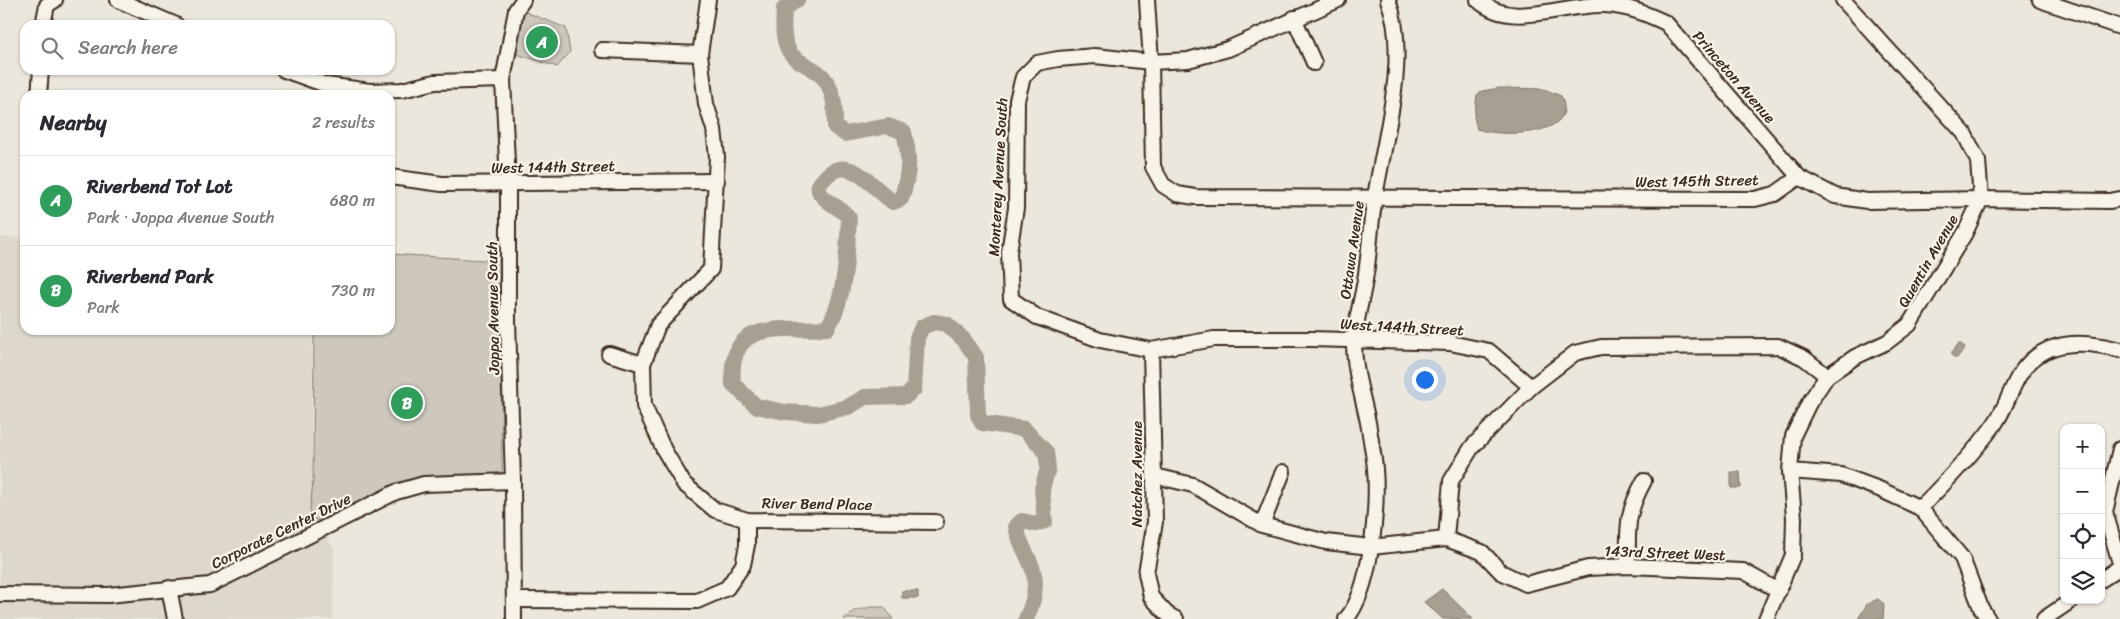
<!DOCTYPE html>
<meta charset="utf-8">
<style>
body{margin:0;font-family:Sriracha,sans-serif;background:#f2f2f3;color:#2b2b33}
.controls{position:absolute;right:15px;bottom:15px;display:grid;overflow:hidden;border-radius:10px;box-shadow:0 1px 4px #0004}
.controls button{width:45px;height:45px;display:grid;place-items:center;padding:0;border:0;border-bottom:1px solid #e1e1e2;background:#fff;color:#2b2b33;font:25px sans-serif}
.you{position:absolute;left:1424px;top:379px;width:18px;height:18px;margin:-12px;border:4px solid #fff;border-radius:50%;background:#1a73e8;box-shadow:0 0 0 8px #1a73e833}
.badge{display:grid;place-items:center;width:32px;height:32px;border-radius:50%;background:#1a73e8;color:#fff;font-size:16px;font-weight:700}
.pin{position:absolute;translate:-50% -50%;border:2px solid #fff;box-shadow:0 1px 5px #0006}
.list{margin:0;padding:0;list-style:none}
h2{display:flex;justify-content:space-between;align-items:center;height:65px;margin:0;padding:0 20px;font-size:21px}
h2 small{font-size:16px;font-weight:400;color:#7c7c81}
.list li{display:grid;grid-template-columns:32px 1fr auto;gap:15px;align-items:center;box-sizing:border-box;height:90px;padding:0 20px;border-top:1px solid #e1e1e2}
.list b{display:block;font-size:19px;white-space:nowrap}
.list p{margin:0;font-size:16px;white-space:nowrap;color:#7c7c81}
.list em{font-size:16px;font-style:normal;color:#7c7c81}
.icon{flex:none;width:28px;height:28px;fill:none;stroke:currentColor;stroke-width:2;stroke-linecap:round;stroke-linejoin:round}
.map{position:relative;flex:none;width:2120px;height:619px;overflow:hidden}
.search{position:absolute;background:#fff;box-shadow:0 1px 4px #0004;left:20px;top:20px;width:375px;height:55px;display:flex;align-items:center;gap:12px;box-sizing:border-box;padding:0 18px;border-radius:15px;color:#7c7c81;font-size:19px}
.panel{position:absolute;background:#fff;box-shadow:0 1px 4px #0004;left:20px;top:90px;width:375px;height:245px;border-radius:15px}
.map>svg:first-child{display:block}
</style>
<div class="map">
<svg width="2120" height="619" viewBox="0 0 2120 619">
<rect width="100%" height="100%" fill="#ece7dc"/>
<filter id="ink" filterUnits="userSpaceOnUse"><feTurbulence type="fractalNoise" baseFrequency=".02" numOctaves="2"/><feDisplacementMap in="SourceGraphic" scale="10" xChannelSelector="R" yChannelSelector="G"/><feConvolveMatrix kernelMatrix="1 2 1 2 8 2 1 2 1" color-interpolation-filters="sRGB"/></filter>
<g filter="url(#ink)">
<polygon fill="#ddd7cc" points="0,237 25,238 25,330 312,330 312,508 334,550 333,619 0,619"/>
<g fill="#cec8bc" stroke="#84796d">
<polygon points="523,11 566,28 570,52 557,67 514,53"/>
<polygon points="390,254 500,261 502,476 412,480 324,523 312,518 310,510 313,482 314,330 390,330"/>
<polygon points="871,607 884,607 893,619 844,619 854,611"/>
</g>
<g fill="#a89f93" stroke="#7c7064">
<path d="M1500,88L1544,89L1561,96C1581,138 1498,137 1477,129L1474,117L1477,95L1482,91Z"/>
<polygon points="1959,343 1965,347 1957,358 1954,358 1951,354"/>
<polygon points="1731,472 1740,472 1741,488 1731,488"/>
<polygon points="1442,589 1473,619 1443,619 1424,602"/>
<rect x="902" y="591" width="16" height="7"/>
<polygon points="1878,599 1884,604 1883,619 1858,619 1867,604"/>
</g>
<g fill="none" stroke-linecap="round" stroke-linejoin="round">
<path stroke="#a89f93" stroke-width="16" d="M797,0L784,9C783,25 781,46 795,58C805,66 818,69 826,81C835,95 835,110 835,127L845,134L888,126L904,132C910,158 910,173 901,199L893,202C873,189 847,149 823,180C819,184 817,187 820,193C827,204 840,206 849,218C847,252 846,299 827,328C782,332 727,316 733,384L756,406L785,412L818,414L848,407L865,397L906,396L914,389L917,338L922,327L934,322L947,324L964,340L976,357L978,415L982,423L1024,429L1046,452L1048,468L1042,489L1045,521L1036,524L1022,521L1016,526C1019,544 1028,554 1033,570C1038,587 1033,604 1026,619"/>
<defs>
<g id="minor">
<polyline points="118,0 176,25"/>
<polyline points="708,0 700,54 706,104 714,129 717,157 711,269 658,325 643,364 644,406 664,450 684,484 715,510 747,520 936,522"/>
<polyline points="1147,0 1151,62 1153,167 1163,185 1177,194 1195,197 1755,199 1775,194 1799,177"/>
<polyline points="1338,0 1228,49 1188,60 1151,62 1095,56 1058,59 1037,63 1023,77 1017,100 1016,208 1009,252 1011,299 1037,317 1100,340 1151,350 1214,339 1311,339 1450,343 1489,351 1531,387 1575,353 1601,347 1778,346 1804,358 1827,376"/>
<path d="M1478,0C1512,31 1564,3 1604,5C1627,6 1645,13 1666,23L1799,177L1835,196L1867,201L1981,199L2110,201L2120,199"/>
<polyline points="2040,0 2120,27"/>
<polyline points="1294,18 1314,63"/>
<polyline points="43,25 47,5 55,0"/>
<polyline points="602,50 700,54"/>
<polyline points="284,70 326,85 370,91 402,90 435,82 503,80"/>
<polyline points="39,95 41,70"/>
<polyline points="390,177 442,184 717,181"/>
<polyline points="1151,350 1155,522 1146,573 1151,597 1167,614 1176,619"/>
<polyline points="609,354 643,364"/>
<polyline points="2120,449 2105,512 2120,563"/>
<polyline points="1790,471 1841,475 1879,489 1920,508 1962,558 1981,608 1988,619"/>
<polyline points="1155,476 1193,485 1262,525 1326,542 1371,547 1446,539 1482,552 1501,572 1526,584 1588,568 1628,566 1743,571 1779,591"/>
<path d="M1920,508C1946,482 1972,455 1994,425C2005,410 2010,390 2020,374C2043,338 2084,340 2120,350"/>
<polyline points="1262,525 1283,472"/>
<polyline points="1446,539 1451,481 1472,447 1531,387"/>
<path d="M1628,566C1628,528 1625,516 1644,481"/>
<polyline points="2101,580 2120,567"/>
<polyline points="169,588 175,619"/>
<polyline points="0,594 108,595 210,585 396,492 424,484 513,481"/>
<polyline points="515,600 697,601 727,588 743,565 747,545 747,520"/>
<polyline points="514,619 513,481 508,321 508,183 503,80 516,10 523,0"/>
<path d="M1346,619C1371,591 1378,507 1375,469C1374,456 1371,442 1369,428C1364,399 1354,373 1354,343C1355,322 1362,300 1365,280C1370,252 1370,224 1375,197C1384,140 1410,55 1388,0"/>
<polyline points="1766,619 1793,555 1794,518 1790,471 1793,436 1809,403 1827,376 1855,357 1887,342 1909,325 1965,233 1981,199 1978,161 1964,133 1843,0"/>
<polyline points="2044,619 2072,600"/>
</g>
</defs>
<use href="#minor" stroke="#3b2a1e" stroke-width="18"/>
<use href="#minor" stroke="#f7f3e8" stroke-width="14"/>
</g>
</g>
<g text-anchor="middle" stroke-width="4.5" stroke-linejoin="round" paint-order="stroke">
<g font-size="15" fill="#3b2a1e" stroke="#f7f3e8">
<text transform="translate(1734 77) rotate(49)" y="5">Princeton Avenue</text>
<text transform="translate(553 167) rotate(-1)" y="5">West 144th Street</text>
<text transform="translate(998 177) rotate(-87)" y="5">Monterey Avenue South</text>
<text transform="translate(1697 181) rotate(-1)" y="5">West 145th Street</text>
<text transform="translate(1352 250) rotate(-82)" y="5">Ottawa Avenue</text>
<text transform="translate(1928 261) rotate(-60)" y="5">Quentin Avenue</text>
<text transform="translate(493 308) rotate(-91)" y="5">Joppa Avenue South</text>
<text transform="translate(1402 327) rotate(3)" y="5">West 144th Street</text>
<text transform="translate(1137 474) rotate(-90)" y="5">Natchez Avenue</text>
<text transform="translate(817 504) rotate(1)" y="5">River Bend Place</text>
<text transform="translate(281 531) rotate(-26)" y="5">Corporate Center Drive</text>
<text transform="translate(1665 553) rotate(2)" y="5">143rd Street West</text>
</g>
</g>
</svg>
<div class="controls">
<button>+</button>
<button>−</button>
<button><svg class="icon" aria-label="locate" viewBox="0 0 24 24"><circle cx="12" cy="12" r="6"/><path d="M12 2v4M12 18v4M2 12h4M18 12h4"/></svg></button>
<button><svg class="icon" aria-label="layers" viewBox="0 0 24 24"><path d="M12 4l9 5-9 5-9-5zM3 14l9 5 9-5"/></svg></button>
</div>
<div class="you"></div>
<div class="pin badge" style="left:542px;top:42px;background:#2e9e5b">A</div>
<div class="pin badge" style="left:407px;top:403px;background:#2e9e5b">B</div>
<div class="search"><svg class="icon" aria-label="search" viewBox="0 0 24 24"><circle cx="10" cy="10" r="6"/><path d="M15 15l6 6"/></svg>Search here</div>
<section class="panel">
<h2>Nearby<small>2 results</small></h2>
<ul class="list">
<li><span class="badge" style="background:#2e9e5b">A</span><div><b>Riverbend Tot Lot</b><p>Park · Joppa Avenue South</p></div><em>680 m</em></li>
<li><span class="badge" style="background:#2e9e5b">B</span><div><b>Riverbend Park</b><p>Park</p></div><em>730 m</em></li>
</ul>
</section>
</div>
